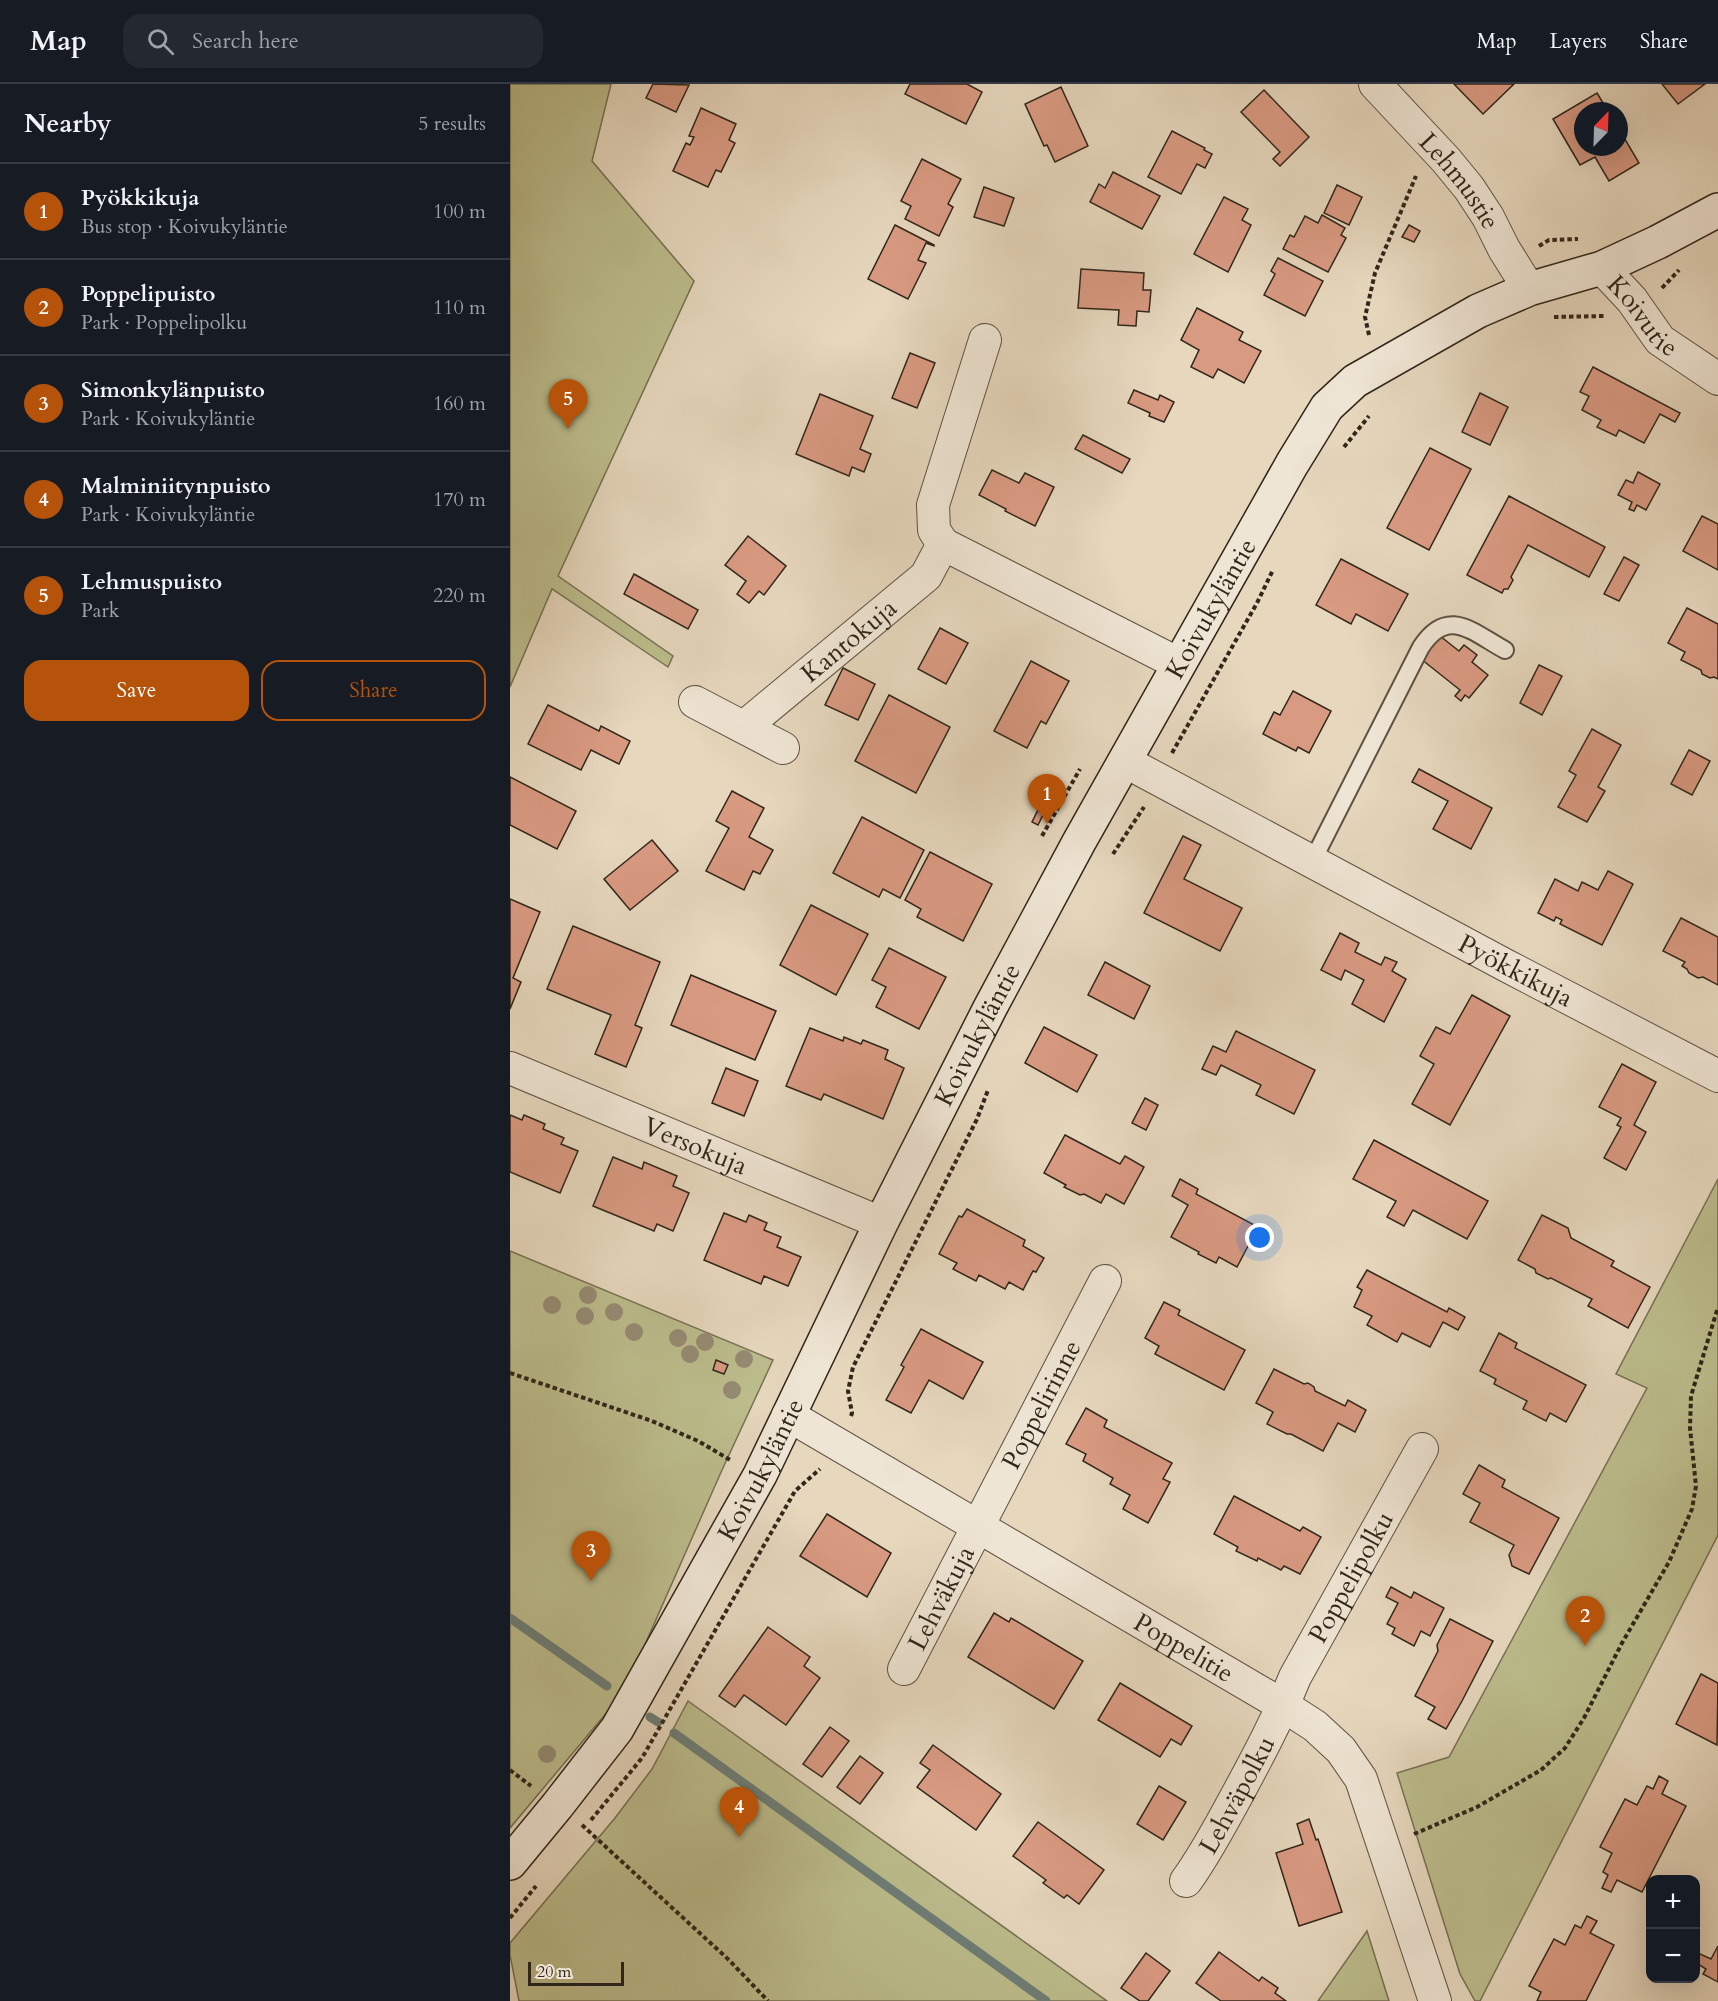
<!DOCTYPE html>
<meta charset="utf-8">
<style>
body{margin:0;font-family:Cardo,serif;background:#242831;color:#f1f3f6}
.controls{position:absolute;right:18px;bottom:18px;display:grid;overflow:hidden;border-radius:12px;box-shadow:0 6px 24px #0002}
.controls button{width:54px;height:54px;display:grid;place-items:center;padding:0;border:0;border-bottom:2px solid #363941;background:#171b24;color:#f1f3f6;font:30px sans-serif}
.compass{position:absolute;left:1064px;top:18px;width:54px;height:54px;border-radius:50%;background:#171b24;box-shadow:0 6px 24px #0002;rotate:23deg}
.scale{position:absolute;left:18px;bottom:15px;width:96px;box-sizing:border-box;padding-left:6px;border:3px solid #30261a;border-top:0;font-size:16px;line-height:21px;white-space:nowrap;color:#30261a;-webkit-text-stroke:4px #efe5d4;paint-order:stroke}
.you{position:absolute;left:750px;top:1154px;width:21px;height:21px;margin:-15px;border:4px solid #fff;border-radius:50%;background:#1a73e8;box-shadow:0 0 0 9px #1a73e833}
.badge{display:grid;place-items:center;width:39px;height:39px;border-radius:50%;background:#b45309;color:#fff;font-size:20px;font-weight:700}
.pin{position:absolute;translate:-50% -50px;filter:drop-shadow(0 2px 3px #0008)}
.pin::after{content:'';position:absolute;top:32px;width:21px;height:18px;background:inherit;clip-path:polygon(0 0,100% 0,50% 100%)}
.list{margin:0;padding:0;list-style:none}
h2{display:flex;justify-content:space-between;align-items:center;height:78px;margin:0;padding:0 24px;font-size:26px}
h2 small{font-size:20px;font-weight:400;color:#9ea1a6}
.list li{display:grid;grid-template-columns:39px 1fr auto;gap:18px;align-items:center;box-sizing:border-box;height:96px;padding:0 24px;border-top:2px solid #363941}
.list b{display:block;font-size:22px;white-space:nowrap}
.list p{margin:0;font-size:20px;white-space:nowrap;color:#9ea1a6}
.list em{font-size:20px;font-style:normal;color:#9ea1a6}
.actions{display:flex;gap:12px;padding:18px 24px}
.actions a{flex:1;padding:14px 0;border:2px solid #b45309;border-radius:18px;text-align:center;font-size:21px;color:#b45309}
.actions .main{background:#b45309;color:#fff}
.icon{flex:none;width:33px;height:33px;fill:none;stroke:currentColor;stroke-width:2;stroke-linecap:round;stroke-linejoin:round}
.map{position:relative;flex:none;width:1208px;height:1917px;overflow:hidden}
header{display:flex;align-items:center;gap:36px;box-sizing:border-box;height:84px;padding:0 30px;background:#171b24;border-bottom:2px solid #363941}
header strong{font-size:28px}
nav{display:flex;gap:33px;margin-inline-start:auto;font-size:21px}
.search{width:420px;height:54px;background:#242831;display:flex;align-items:center;gap:15px;box-sizing:border-box;padding:0 21px;border-radius:18px;color:#9ea1a6;font-size:22px}
main{display:flex}
aside{flex:1;background:#171b24}
.map>svg:first-child{display:block}
</style>
<header>
<strong>Map</strong>
<div class="search"><svg class="icon" aria-label="search" viewBox="0 0 24 24"><circle cx="10" cy="10" r="6"/><path d="M15 15l6 6"/></svg>Search here</div>
<nav><a>Map</a><a>Layers</a><a>Share</a></nav>
</header>
<main>
<aside>
<h2>Nearby<small>5 results</small></h2>
<ul class="list">
<li><span class="badge">1</span><div><b>Pyökkikuja</b><p>Bus stop · Koivukyläntie</p></div><em>100 m</em></li>
<li><span class="badge">2</span><div><b>Poppelipuisto</b><p>Park · Poppelipolku</p></div><em>110 m</em></li>
<li><span class="badge">3</span><div><b>Simonkylänpuisto</b><p>Park · Koivukyläntie</p></div><em>160 m</em></li>
<li><span class="badge">4</span><div><b>Malminiitynpuisto</b><p>Park · Koivukyläntie</p></div><em>170 m</em></li>
<li><span class="badge">5</span><div><b>Lehmuspuisto</b><p>Park</p></div><em>220 m</em></li>
</ul>
<div class="actions"><a class="main">Save</a><a>Share</a></div>
</aside>
<div class="map">
<svg width="1208" height="1917" viewBox="0 0 1208 1917">
<rect width="100%" height="100%" fill="#e6d7bd"/>
<filter id="stains"><feTurbulence type="fractalNoise" baseFrequency=".00333" numOctaves="4"/><feColorMatrix values="0 0 0 0 .2 0 0 0 0 .09 0 0 0 0 .02 0 0 0 .5 -.17"/></filter>
<radialGradient id="worn" r=".72"><stop offset=".6" stop-color="#630" stop-opacity="0"/><stop offset="1" stop-color="#630" stop-opacity=".3"/></radialGradient>
<g fill="#bcbc8c" stroke="#767153" stroke-width="1.5">
<polygon points="0,0 101,0 82,77 184,197 48,492 163,572 158,583 42,505 0,603"/>
<polygon points="1208,1095 1208,1451 970,1917 965,1917 950,1890 887,1689 939,1673 1137,1304 1106,1290"/>
<polygon points="0,1167 263,1276 212,1386 114,1608 0,1744"/>
<polygon points="178,1617 597,1917 9,1917 0,1871 0,1859 105,1734 142,1685"/>
<polygon points="857,1847 879,1917 808,1917"/>
</g>
<g fill="none" stroke-linecap="round" stroke-linejoin="round">
<g stroke="#6e7e77" stroke-width="9">
<polyline points="0,1534 97,1602"/>
<polyline points="140,1633 148,1638"/>
<polyline points="164,1649 536,1917"/>
</g>
</g>
<g fill="#d99a82" stroke="#30261a" stroke-width="1.5">
<polygon points="143,0 179,1 166,28 136,14"/>
<polygon points="400,0 457,0 472,8 456,40 395,10"/>
<polygon points="944,0 1004,0 973,30"/>
<polygon points="1152,0 1195,0 1168,20"/>
<polygon points="551,3 578,62 545,78 537,61 534,62 515,20"/>
<polygon points="754,6 799,53 770,82 763,75 770,68 731,28"/>
<polygon points="1087,9 1098,27 1073,27 1073,63 1109,63 1109,45 1129,79 1099,97 1085,73 1070,81 1043,35"/>
<polygon points="191,24 226,40 219,56 225,59 211,88 206,86 198,103 163,87 176,59 180,61 184,53 179,52"/>
<polygon points="662,47 695,64 694,66 702,70 695,84 687,80 671,110 638,93"/>
<polygon points="412,75 451,95 438,120 443,123 429,152 395,135 401,122 391,117"/>
<polygon points="603,88 650,112 632,145 580,118 589,100 595,104"/>
<polygon points="827,101 852,113 839,141 814,129"/>
<polygon points="474,103 504,114 494,142 464,133"/>
<polygon points="714,113 738,125 732,136 741,141 718,188 684,170"/>
<polygon points="812,131 835,144 831,151 836,154 818,188 773,165 780,151 784,153 795,132 808,139"/>
<polygon points="385,141 424,161 424,162 416,159 408,176 416,179 398,215 358,195"/>
<polygon points="899,141 910,147 904,158 892,153"/>
<polygon points="768,174 813,197 795,232 754,211 765,190 761,187"/>
<polygon points="571,185 634,189 633,206 641,206 639,228 627,227 626,242 608,241 609,226 568,224"/>
<polygon points="687,224 733,248 729,256 751,267 734,299 708,285 703,294 681,283 689,266 671,256"/>
<polygon points="400,269 425,279 407,324 382,314"/>
<polygon points="1083,283 1170,329 1165,338 1150,330 1134,359 1109,346 1106,352 1087,343 1091,336 1072,326 1079,312 1070,308"/>
<polygon points="624,306 648,316 650,311 664,318 654,338 639,332 640,329 618,319"/>
<polygon points="970,309 998,323 980,361 952,348"/>
<polygon points="310,310 363,332 350,365 361,370 354,388 342,383 339,392 286,370"/>
<polygon points="573,351 620,375 612,389 565,365"/>
<polygon points="920,364 961,385 919,466 877,444"/>
<polygon points="482,386 509,399 515,389 544,403 525,442 495,427 496,425 469,411"/>
<polygon points="1128,388 1150,400 1136,426 1127,421 1124,427 1119,425 1122,418 1108,411 1116,396 1123,399"/>
<polygon points="999,412 1095,463 1079,493 1018,461 1001,493 1003,496 998,505 994,505 992,509 957,491"/>
<polygon points="1192,432 1208,440 1208,486 1173,467"/>
<polygon points="238,452 276,482 254,511 249,507 239,519 227,510 236,497 215,481"/>
<polygon points="1114,473 1129,481 1109,517 1094,510"/>
<polygon points="831,475 898,510 878,547 846,530 841,540 806,521"/>
<polygon points="124,490 188,526 178,545 114,510"/>
<polygon points="1177,524 1208,540 1208,595 1204,593 1200,594 1192,590 1191,586 1171,576 1175,568 1158,559"/>
<polygon points="430,544 458,559 436,600 408,585"/>
<polygon points="930,552 949,567 954,561 967,571 962,578 978,591 959,614 955,611 951,617 945,612 950,606 911,575"/>
<polygon points="521,577 559,597 536,640 531,637 517,664 484,647"/>
<polygon points="1029,581 1052,592 1032,631 1010,619"/>
<polygon points="333,584 365,600 348,636 315,621"/>
<polygon points="783,607 821,627 799,669 788,663 786,667 753,650 764,628 770,631"/>
<polygon points="379,611 440,643 406,709 345,677"/>
<polygon points="38,621 89,647 91,642 120,657 109,680 81,666 71,686 18,660"/>
<polygon points="1082,645 1111,661 1088,703 1095,707 1077,738 1048,723 1066,691 1059,687"/>
<polygon points="1179,666 1200,677 1182,711 1161,700"/>
<polygon points="909,685 982,724 961,765 923,745 938,717 902,698"/>
<polygon points="0,693 66,727 47,765 0,741"/>
<polygon points="222,707 254,724 239,753 263,766 250,790 243,787 234,806 196,787 219,744 206,737"/>
<polygon points="530,722 536,725 528,741 522,738"/>
<polygon points="352,733 414,766 390,814 373,805 369,813 323,789"/>
<polygon points="673,752 691,761 674,795 732,824 710,867 634,829"/>
<polygon points="142,756 168,787 120,826 94,795"/>
<polygon points="420,768 482,800 453,857 407,833 411,825 395,816"/>
<polygon points="1098,787 1123,800 1092,861 1050,840 1052,836 1046,833 1044,837 1028,829 1045,795 1068,807 1072,798 1088,806"/>
<polygon points="0,815 30,828 3,894 11,898 0,925"/>
<polygon points="301,821 358,850 326,911 270,881"/>
<polygon points="1171,834 1208,853 1208,901 1193,893 1188,894 1179,889 1177,885 1172,882 1175,878 1153,867"/>
<polygon points="63,842 150,878 125,941 132,944 116,983 85,970 101,931 37,905"/>
<polygon points="830,849 849,859 845,868 871,881 875,873 887,878 882,887 896,895 874,938 842,920 854,896 835,886 831,896 811,886"/>
<polygon points="379,864 436,893 409,945 366,923 376,903 362,896"/>
<polygon points="595,878 640,902 624,935 578,911"/>
<polygon points="181,891 266,927 245,976 161,941"/>
<polygon points="962,911 1000,932 940,1041 902,1020 924,980 910,972 926,943 940,950"/>
<polygon points="534,943 587,971 567,1008 515,979"/>
<polygon points="300,944 333,957 334,953 351,960 353,956 378,966 375,975 394,984 373,1035 314,1010 311,1016 276,1002"/>
<polygon points="726,947 805,986 784,1030 746,1011 751,1001 711,981 706,991 692,985 703,962 716,968"/>
<polygon points="1112,980 1146,998 1124,1041 1136,1048 1116,1086 1094,1074 1111,1043 1107,1041 1111,1034 1089,1023"/>
<polygon points="216,984 248,997 234,1032 202,1019"/>
<polygon points="635,1014 648,1021 636,1046 622,1039"/>
<polygon points="0,1031 12,1036 14,1031 35,1040 33,1045 54,1054 51,1060 68,1067 50,1109 0,1088"/>
<polygon points="555,1051 610,1080 615,1072 634,1083 614,1120 596,1110 591,1119 574,1110 570,1111 554,1103 556,1101 534,1089"/>
<polygon points="864,1056 978,1117 957,1155 903,1126 894,1142 877,1133 886,1117 843,1095"/>
<polygon points="103,1073 132,1085 134,1078 167,1092 163,1102 179,1109 163,1147 147,1140 144,1147 83,1122"/>
<polygon points="670,1095 688,1105 686,1110 748,1143 727,1183 709,1173 706,1179 688,1170 689,1168 661,1153 678,1121 662,1112"/>
<polygon points="457,1125 515,1156 513,1162 534,1174 526,1188 523,1187 513,1206 499,1198 495,1205 469,1191 466,1197 443,1185 447,1179 429,1170 449,1132 452,1133"/>
<polygon points="214,1129 236,1138 239,1131 257,1139 254,1146 271,1153 267,1163 291,1173 278,1202 254,1192 251,1200 194,1176"/>
<polygon points="1032,1131 1058,1144 1061,1154 1104,1177 1101,1182 1140,1203 1118,1244 1078,1222 1082,1215 1041,1194 1038,1195 1026,1189 1025,1185 1008,1176"/>
<polygon points="857,1186 937,1228 939,1224 955,1233 948,1246 933,1238 920,1263 892,1249 887,1258 857,1241 862,1232 844,1223 852,1206 847,1203"/>
<polygon points="654,1218 670,1226 668,1231 735,1266 714,1306 645,1270 649,1262 635,1254"/>
<polygon points="411,1245 473,1278 453,1315 419,1296 401,1329 376,1316 394,1283 391,1281"/>
<polygon points="989,1249 1007,1259 1005,1264 1076,1301 1056,1338 1040,1329 1036,1337 1013,1325 1017,1317 984,1300 986,1295 970,1287"/>
<polygon points="206,1276 218,1281 214,1290 203,1286"/>
<polygon points="764,1285 794,1300 798,1299 804,1303 805,1307 835,1322 838,1316 856,1326 845,1348 828,1339 813,1367 781,1350 777,1350 757,1340 763,1328 746,1319"/>
<polygon points="576,1324 597,1336 594,1343 662,1379 653,1395 660,1398 638,1439 613,1425 620,1411 600,1400 603,1394 573,1377 576,1370 556,1360"/>
<polygon points="969,1381 995,1396 992,1403 1049,1434 1019,1490 1002,1482 999,1471 1004,1461 960,1438 970,1419 953,1410"/>
<polygon points="724,1412 790,1447 793,1443 811,1453 790,1490 774,1482 771,1486 748,1474 747,1477 726,1467 728,1463 704,1450"/>
<polygon points="317,1430 381,1469 357,1513 290,1472"/>
<polygon points="881,1503 901,1514 904,1508 934,1524 920,1552 911,1547 904,1562 882,1550 885,1544 877,1540 888,1519 876,1513"/>
<polygon points="484,1529 499,1538 501,1534 573,1577 544,1625 458,1573"/>
<polygon points="940,1535 983,1557 952,1617 936,1645 918,1635 925,1623 905,1612 928,1567 927,1561"/>
<polygon points="258,1543 300,1573 294,1582 310,1594 276,1641 234,1611 225,1623 209,1612"/>
<polygon points="1191,1590 1208,1599 1207,1661 1166,1640"/>
<polygon points="610,1599 682,1642 671,1661 661,1655 650,1673 588,1636"/>
<polygon points="320,1643 339,1657 312,1693 293,1680"/>
<polygon points="423,1661 491,1710 466,1746 407,1703 420,1686 410,1679"/>
<polygon points="350,1672 373,1689 350,1720 327,1703"/>
<polygon points="1149,1692 1158,1697 1152,1710 1176,1722 1132,1808 1107,1796 1101,1808 1092,1804 1098,1791 1093,1788 1102,1769 1090,1763 1115,1715 1127,1721 1137,1702 1143,1705"/>
<polygon points="649,1702 676,1718 653,1756 627,1740"/>
<polygon points="799,1735 806,1756 808,1755 832,1828 789,1842 766,1769 793,1760 787,1740"/>
<polygon points="528,1738 594,1786 569,1820 557,1811 554,1814 533,1799 536,1796 503,1772"/>
<polygon points="1077,1832 1087,1837 1080,1849 1104,1861 1076,1917 1027,1917 1031,1908 1019,1902 1044,1855 1055,1861 1065,1841 1071,1844"/>
<polygon points="1208,1862 1208,1898 1193,1890 1196,1885 1186,1879 1188,1869 1201,1875"/>
<polygon points="709,1868 749,1897 752,1893 768,1904 765,1909 776,1917 711,1917 686,1899"/>
<polygon points="636,1869 660,1887 638,1917 630,1917 611,1904"/>
</g>
<g fill="none" stroke-linecap="round" stroke-linejoin="round">
<defs>
<path id="service" d="M802,778L911,563C938,522 962,548 995,566"/>
<g id="minor">
<path id="s1" d="M865,0L936,76L959,104L978,133L994,165L1019,205"/>
<path id="s2" d="M1092,184L1122,216L1150,256L1208,295"/>
<polyline points="433,460 424,446 423,421 475,256"/>
<polyline points="185,618 273,664"/>
<path id="s3" d="M234,643L416,492L433,460L669,580"/>
<path id="s4" d="M616,678L997,882L1208,992"/>
<path id="s5" d="M0,984L371,1139"/>
<path id="s6" d="M278,1331L774,1622L805,1642L831,1666L851,1695L925,1917"/>
<path id="s7" d="M394,1585L595,1197"/>
<path id="s8" d="M676,1797C695,1771 710,1742 726,1713C747,1674 768,1635 785,1593L912,1365"/>
</g>
<g id="secondary">
<path id="s9" d="M0,1779L47,1722L107,1645L250,1391L371,1139L480,924L569,758L782,380L817,323L845,297L968,227L1019,205L1092,184L1148,158L1208,126"/>
</g>
</defs>
<use href="#service" stroke="#5e5243" stroke-width="20"/>
<use href="#minor" stroke="#5e5243" stroke-width="34"/>
<use href="#secondary" stroke="#30261a" stroke-width="36"/>
<g stroke="#30261a" stroke-width="4" stroke-dasharray="4.5 3" stroke-linecap="butt">
<polyline points="1029,162 1039,156 1068,155"/>
<polyline points="1152,204 1169,186"/>
<polyline points="1044,233 1094,232"/>
<polyline points="859,251 855,233 865,189 906,92"/>
<polyline points="834,363 859,332"/>
<polyline points="662,669 747,519 763,486"/>
<polyline points="532,752 570,685"/>
<polyline points="603,770 634,723"/>
<polyline points="0,1289 142,1337 188,1357 222,1377"/>
<polyline points="341,1332 342,1329 338,1307 343,1283 467,1035 478,1006"/>
<polyline points="0,1686 21,1702"/>
<polyline points="81,1736 132,1674 285,1407 310,1385"/>
<polyline points="72,1741 219,1876 258,1917"/>
<polyline points="904,1750 967,1723 1031,1686 1055,1664 1074,1634 1112,1559 1159,1478 1182,1425 1186,1402 1180,1344 1181,1312 1208,1223"/>
<polyline points="0,1834 26,1802"/>
</g>
<use href="#service" stroke="#efe5d4" stroke-width="16"/>
<use href="#minor" stroke="#efe5d4" stroke-width="32"/>
<use href="#secondary" stroke="#efe5d4" stroke-width="33"/>
</g>
<g fill="#958b73">
<circle cx="78" cy="1211" r="9"/>
<circle cx="42" cy="1221" r="9"/>
<circle cx="104" cy="1228" r="9"/>
<circle cx="75" cy="1232" r="9"/>
<circle cx="124" cy="1248" r="9"/>
<circle cx="168" cy="1254" r="9"/>
<circle cx="195" cy="1258" r="9"/>
<circle cx="180" cy="1270" r="9"/>
<circle cx="234" cy="1275" r="9"/>
<circle cx="222" cy="1306" r="9"/>
<circle cx="37" cy="1670" r="9"/>
</g>
<g text-anchor="middle" stroke-width="6" stroke-linejoin="round" paint-order="stroke">
<g font-size="26" fill="#30261a" stroke="#efe5d4">
<text dy="9" stroke="none"><textPath href="#s1" startOffset="129">Lehmustie</textPath></text>
<text dy="9" stroke="none"><textPath href="#s2" startOffset="63">Koivutie</textPath></text>
<text dy="9" stroke="none"><textPath href="#s9" startOffset="1440">Koivukyläntie</textPath></text>
<text dy="9" stroke="none"><textPath href="#s3" startOffset="136">Kantokuja</textPath></text>
<text dy="9" stroke="none"><textPath href="#s4" startOffset="442">Pyökkikuja</textPath></text>
<text dy="9" stroke="none"><textPath href="#s9" startOffset="954">Koivukyläntie</textPath></text>
<text dy="9" stroke="none"><textPath href="#s5" startOffset="201">Versokuja</textPath></text>
<text dy="9" stroke="none"><textPath href="#s7" startOffset="298">Poppelirinne</textPath></text>
<text dy="9" stroke="none"><textPath href="#s9" startOffset="468">Koivukyläntie</textPath></text>
<text dy="9" stroke="none"><textPath href="#s8" startOffset="346">Poppelipolku</textPath></text>
<text dy="9" stroke="none"><textPath href="#s7" startOffset="80">Lehväkuja</textPath></text>
<text dy="9" stroke="none"><textPath href="#s6" startOffset="459">Poppelitie</textPath></text>
<text dy="9" stroke="none"><textPath href="#s8" startOffset="100">Lehväpolku</textPath></text>
</g>
</g>
<rect width="100%" height="100%" filter="url(#stains)"/>
<rect width="100%" height="100%" fill="url(#worn)"/>
</svg>
<div class="controls">
<button>+</button>
<button>−</button>
</div>
<svg class="compass" viewBox="-18 -18 36 36"><path d="M0-13l5 13h-10z" fill="#e53935"/><path d="M0 13l5-13h-10z" fill="#9ea1a6"/></svg>
<div class="scale">20 m</div>
<div class="you"></div>
<div class="pin badge" style="left:537px;top:740px">1</div>
<div class="pin badge" style="left:1075px;top:1562px">2</div>
<div class="pin badge" style="left:81px;top:1497px">3</div>
<div class="pin badge" style="left:229px;top:1753px">4</div>
<div class="pin badge" style="left:58px;top:345px">5</div>
</div>
</main>
